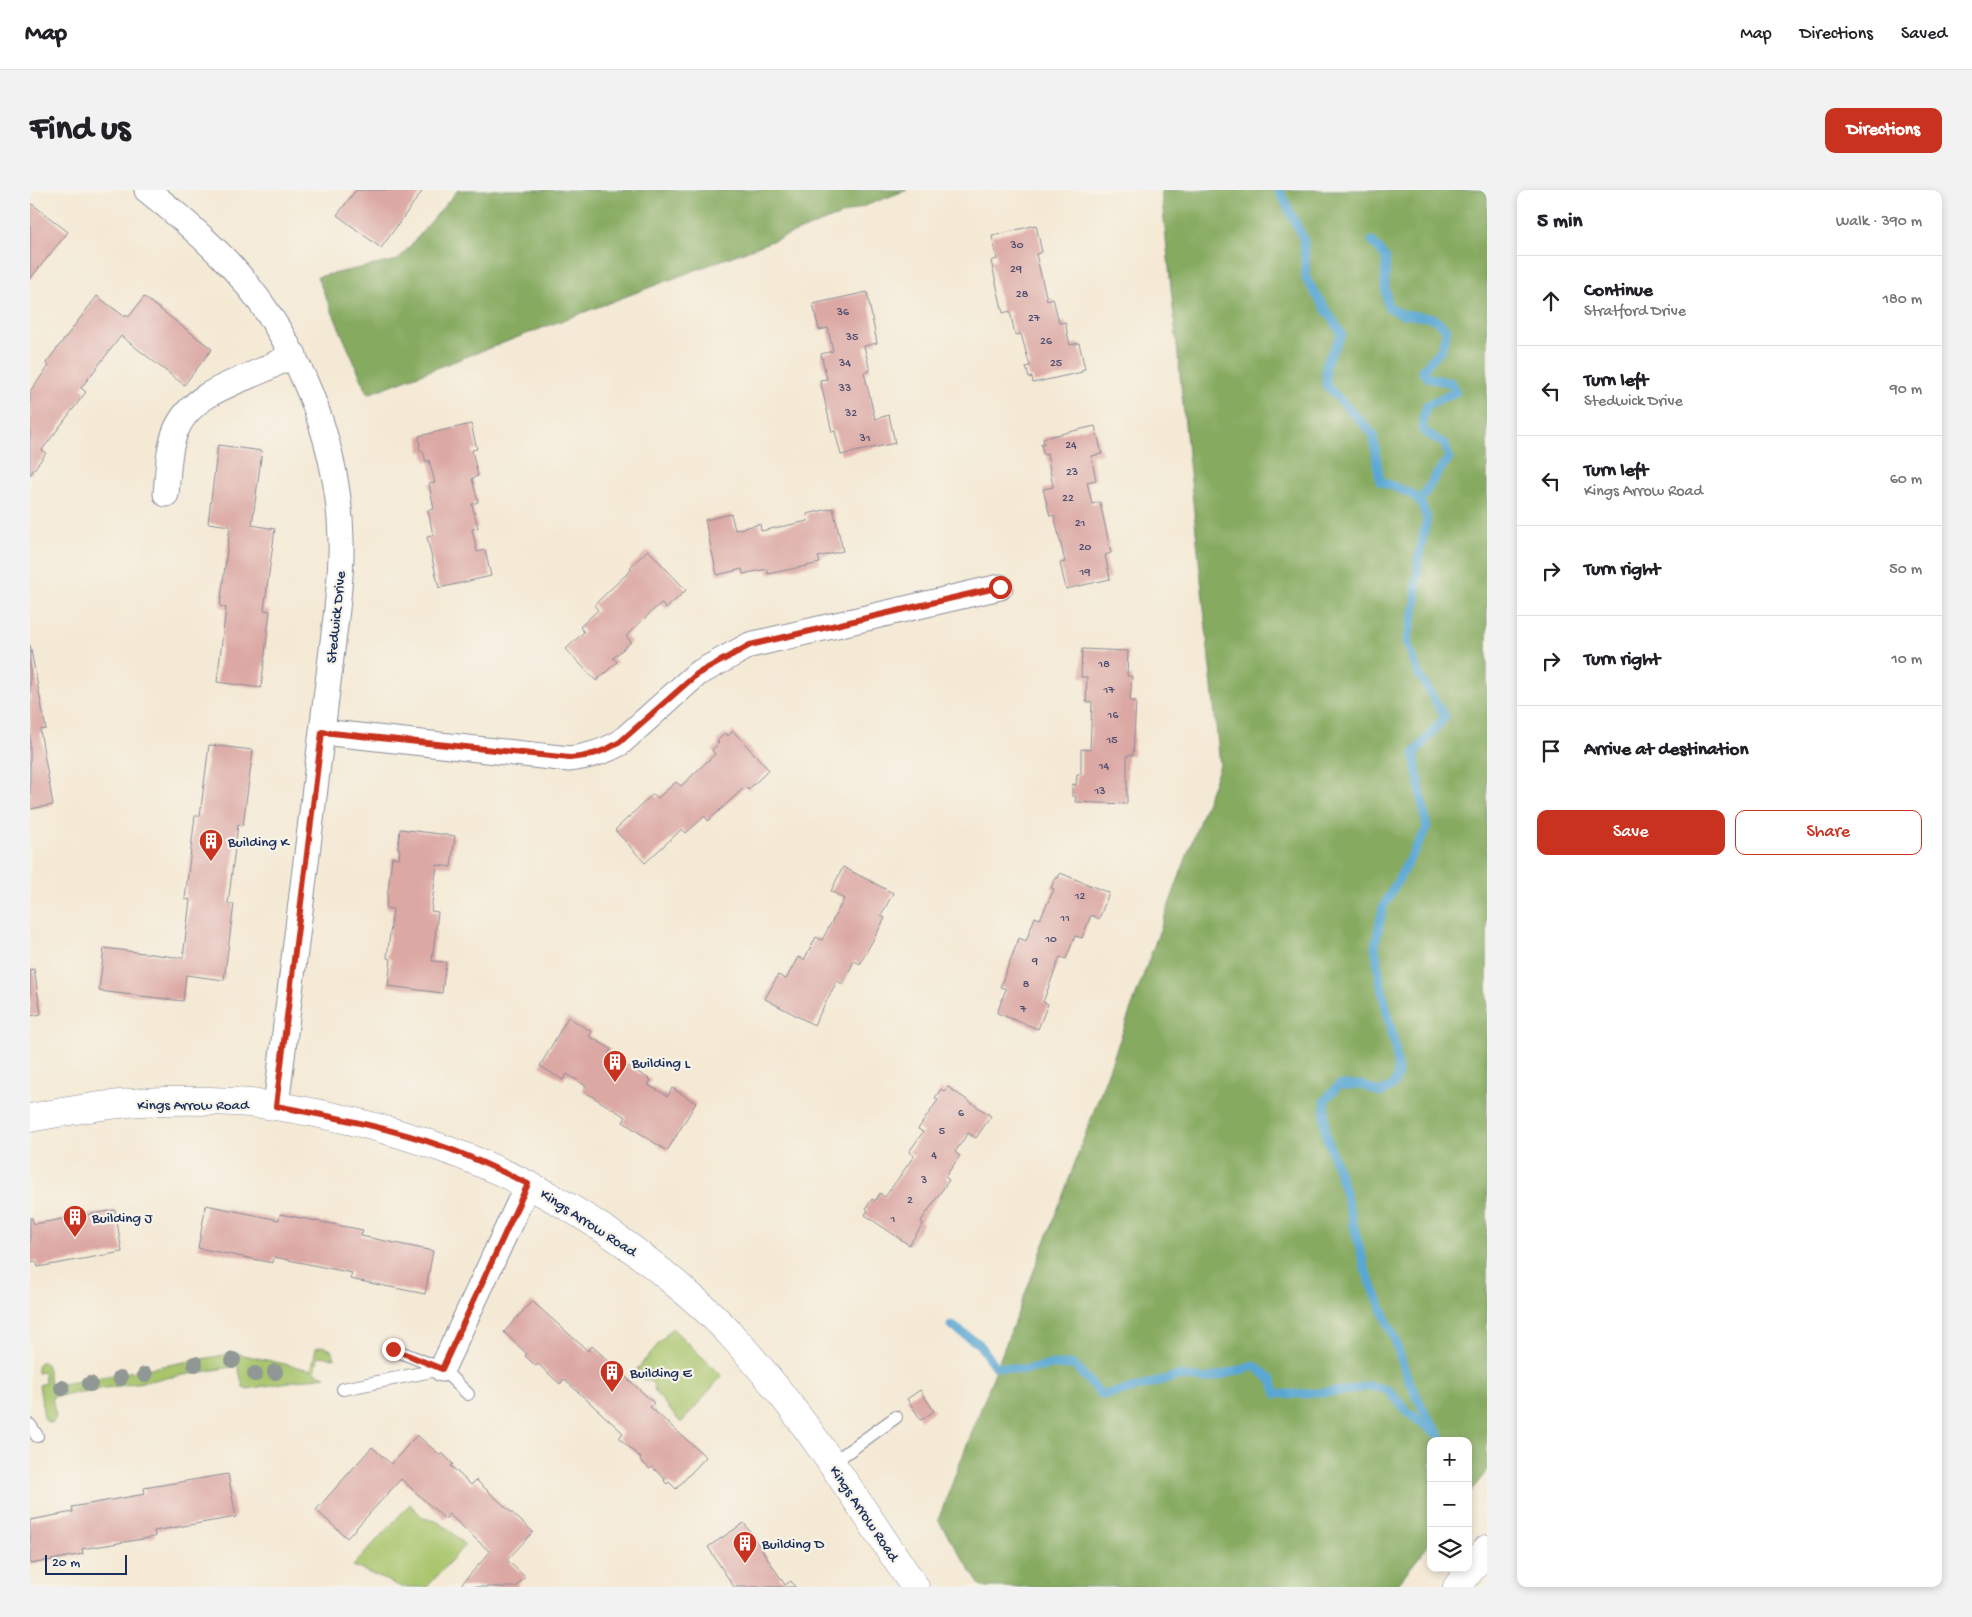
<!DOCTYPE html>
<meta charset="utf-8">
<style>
body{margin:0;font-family:"Gochi Hand",sans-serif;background:#f2f2f2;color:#202124}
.controls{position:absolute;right:15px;bottom:15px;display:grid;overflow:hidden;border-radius:10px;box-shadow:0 2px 8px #0003}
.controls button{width:45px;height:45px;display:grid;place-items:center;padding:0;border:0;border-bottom:1px solid #e0e0e0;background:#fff;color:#202124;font:25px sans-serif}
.scale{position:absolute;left:15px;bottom:12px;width:82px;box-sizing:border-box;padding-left:5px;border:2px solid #1b2f5e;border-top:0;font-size:14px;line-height:18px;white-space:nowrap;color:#1b2f5e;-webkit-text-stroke:4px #f7f3e8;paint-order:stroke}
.stop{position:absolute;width:15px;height:15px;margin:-11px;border:4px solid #c8321e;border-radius:50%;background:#fff}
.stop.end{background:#c8321e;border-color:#fff;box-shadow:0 1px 5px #0008}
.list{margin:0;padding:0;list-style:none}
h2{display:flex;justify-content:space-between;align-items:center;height:65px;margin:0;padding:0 20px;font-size:21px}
h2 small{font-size:16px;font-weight:400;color:#757577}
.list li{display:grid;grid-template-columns:32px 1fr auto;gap:15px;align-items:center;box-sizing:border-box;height:90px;padding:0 20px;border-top:1px solid #e0e0e0}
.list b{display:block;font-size:19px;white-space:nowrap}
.list p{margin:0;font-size:16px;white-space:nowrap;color:#757577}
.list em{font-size:16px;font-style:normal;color:#757577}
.actions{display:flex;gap:10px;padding:15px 20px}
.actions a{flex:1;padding:11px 0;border:1px solid #c8321e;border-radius:10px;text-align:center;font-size:18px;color:#c8321e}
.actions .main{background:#c8321e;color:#fff}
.icon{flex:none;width:28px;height:28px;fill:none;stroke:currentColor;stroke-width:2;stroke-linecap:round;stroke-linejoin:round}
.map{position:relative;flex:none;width:1457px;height:1397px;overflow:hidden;border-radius:10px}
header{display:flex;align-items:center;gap:30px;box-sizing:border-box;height:70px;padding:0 25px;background:#fff;border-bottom:1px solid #e0e0e0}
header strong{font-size:24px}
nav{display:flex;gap:28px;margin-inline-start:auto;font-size:18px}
.intro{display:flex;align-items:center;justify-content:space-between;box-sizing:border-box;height:120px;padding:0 30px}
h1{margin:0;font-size:35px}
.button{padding:12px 22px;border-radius:10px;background:#c8321e;color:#fff;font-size:18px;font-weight:700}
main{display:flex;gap:30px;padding:0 30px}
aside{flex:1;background:#fff;border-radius:10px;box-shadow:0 2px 8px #0003}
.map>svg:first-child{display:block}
</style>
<header>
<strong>Map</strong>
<nav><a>Map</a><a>Directions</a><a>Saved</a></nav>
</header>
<div class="intro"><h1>Find us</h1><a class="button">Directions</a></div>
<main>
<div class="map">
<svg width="1457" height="1397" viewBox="0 0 1457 1397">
<rect width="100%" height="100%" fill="#f7f3e8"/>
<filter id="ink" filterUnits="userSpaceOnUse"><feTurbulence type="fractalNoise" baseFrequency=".02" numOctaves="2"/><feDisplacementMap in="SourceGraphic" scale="10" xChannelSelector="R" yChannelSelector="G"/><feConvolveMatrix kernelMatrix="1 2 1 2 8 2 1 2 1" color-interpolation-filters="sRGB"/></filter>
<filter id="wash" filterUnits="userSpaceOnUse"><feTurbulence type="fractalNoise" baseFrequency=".0096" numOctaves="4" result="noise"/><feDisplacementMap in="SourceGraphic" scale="20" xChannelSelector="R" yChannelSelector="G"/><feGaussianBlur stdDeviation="1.12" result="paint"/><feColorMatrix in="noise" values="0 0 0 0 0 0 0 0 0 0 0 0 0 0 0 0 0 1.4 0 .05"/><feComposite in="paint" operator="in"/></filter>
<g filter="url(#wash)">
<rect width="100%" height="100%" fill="#f4e9d4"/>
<g fill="#a8c56c" stroke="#627a65">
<polygon points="642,1138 692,1186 652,1232 650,1232 625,1202 623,1193 603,1184"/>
<polygon points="293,1156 301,1160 305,1168 288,1166 285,1183 296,1186 290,1187 217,1199 213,1197 208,1176 22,1207 26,1227 23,1232 20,1233 16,1231 14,1227 9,1195 15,1193 14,1182 7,1183 7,1176 10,1172 14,1172 17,1176 21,1196 205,1163 281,1180 286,1158"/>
<polygon points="380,1314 393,1328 406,1331 417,1338 435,1355 397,1397 372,1397 323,1376"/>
</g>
<g fill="#86aa60" stroke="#506c5f">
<polygon points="428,0 877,0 338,204 287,87 368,70"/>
<polygon points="1131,0 1457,0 1457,1281 1438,1305 1438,1251 1401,1251 1401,1352 1365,1397 951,1397 908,1330 1035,1000 1190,575"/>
</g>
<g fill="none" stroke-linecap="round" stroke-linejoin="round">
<g stroke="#5aa7d3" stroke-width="9">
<polyline points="1249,0 1274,50 1276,89 1312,144 1296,173 1296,195 1343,244 1350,291 1380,303 1390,311 1397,328 1388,371 1386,413 1377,452 1388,483 1415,527 1384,564 1397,638 1353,717 1345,756 1350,790 1366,861 1368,886 1363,896 1350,903 1332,895 1309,895 1295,910 1295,942 1314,998 1335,1079 1365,1150 1376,1184 1395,1223 1413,1251"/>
<polyline points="1342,51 1356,68 1355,95 1358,117 1372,124 1404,128 1417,140 1411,160 1392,180 1399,188 1422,193 1426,202 1397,215 1393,228 1393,241 1415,254 1419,268 1407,284 1390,311"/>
<polyline points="921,1135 949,1154 965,1176 994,1180 1021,1175 1044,1175 1072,1205 1102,1199 1147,1186 1176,1189 1225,1176 1242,1190 1247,1204 1271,1204 1313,1201 1341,1196 1358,1200 1378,1222 1403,1241"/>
</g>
</g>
<g id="blocks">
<g fill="#dca8a4">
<polygon points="326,0 393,0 351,58 307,25"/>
<polygon points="2,14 38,42 0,89 0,16"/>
<polygon points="1006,35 1012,62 1006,64 1017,110 1023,108 1029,133 1035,132 1040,155 1049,153 1055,179 1051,180 1052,182 1003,193 1002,187 999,188 996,177 1000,176 991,144 985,145 980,121 973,123 961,71 967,69 962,46"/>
<polygon points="837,102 847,153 834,156 840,181 834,182 845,229 859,225 865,253 811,265 805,241 802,242 790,190 797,189 791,164 803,161 798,138 789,140 783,114"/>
<polygon points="67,106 95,127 96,125 99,127 114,107 182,159 154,195 91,146 51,198 56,202 12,260 16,263 0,285 0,201 19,176 16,173"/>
<polygon points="441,234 447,259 442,260 448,286 442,288 448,312 442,314 448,338 442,339 447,362 455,360 461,386 409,398 397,347 403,345 398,320 404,319 399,294 405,293 399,270 396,272 393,261 390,262 389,246"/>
<polygon points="1065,236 1072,264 1061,266 1066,290 1057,292 1062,314 1070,312 1081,363 1075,365 1080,389 1036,399 1030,373 1035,372 1024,325 1020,326 1013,299 1023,297 1017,264 1014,265 1011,254 1014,254 1013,248"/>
<polygon points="188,255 232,261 222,335 245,339 234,420 240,421 231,498 187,492 196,418 190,416 200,336 178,333"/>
<polygon points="803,318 813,361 788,367 790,373 738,384 737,379 713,384 712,379 687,385 675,330 701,324 705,340 730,334 731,341 778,331 777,324"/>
<polygon points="618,360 656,400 636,419 631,413 596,446 601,452 583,468 587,472 566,491 536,459 554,442 550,437 568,420 564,415 602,379 600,377"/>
<polygon points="0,455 16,539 10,540 23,615 0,619"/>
<polygon points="1052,459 1098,461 1097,486 1102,486 1100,511 1106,511 1103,565 1097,565 1097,614 1045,612 1046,606 1042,606 1042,594 1046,595 1047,584 1051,584 1051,559 1060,560 1062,512 1056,512 1057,487 1051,487"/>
<polygon points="703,541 739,580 718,600 715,597 678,631 675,626 656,643 652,639 615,673 585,640 623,604 628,608 646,592 651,596 685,564 682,560 689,553 687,551 696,543 698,546"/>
<polygon points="179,555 223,560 213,635 208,634 198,714 204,714 194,790 156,785 153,811 69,801 74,758 153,768 160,710 155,709 165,626 170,626"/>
<polygon points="370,639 425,646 421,677 407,675 401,721 408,722 402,771 416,772 412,803 358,796 361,769 357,768 363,719 356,718 362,667 369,668 370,659 368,659"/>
<polygon points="813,677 863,703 851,726 855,728 830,774 824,771 813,794 807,791 784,835 735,809 748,785 756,789 768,767 774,770 786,747 792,750 814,709 801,701"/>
<polygon points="1030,683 1079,703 1069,729 1061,725 1052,748 1045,746 1036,769 1030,767 1013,812 1018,814 1008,839 967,823 976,799 970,797 989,748 996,751 1005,727 1010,729 1024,699 1021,698 1025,688 1028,688"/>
<polygon points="4,779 11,824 0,826 0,780"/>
<polygon points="538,827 562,842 559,846 581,859 578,864 621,890 618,895 638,906 642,898 666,913 637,961 593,932 596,927 553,901 556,896 537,884 533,890 510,876"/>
<polygon points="918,897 961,926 946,948 938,943 925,962 930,966 915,987 919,990 891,1031 893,1034 879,1055 835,1025 838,1020 836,1018 842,1009 845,1011 850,1003 855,1007 884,966 879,962 893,942 888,939 908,910 905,908 911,899 914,901"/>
<polygon points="176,1015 249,1030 250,1024 333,1040 331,1046 403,1061 395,1104 320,1089 322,1083 244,1067 243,1073 168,1058"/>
<polygon points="85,1020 92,1062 8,1077 6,1071 0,1072 0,1028 2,1028 4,1034"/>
<polygon points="502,1111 558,1161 562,1156 624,1213 620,1217 676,1267 646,1299 639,1292 637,1294 634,1291 635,1289 622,1277 620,1279 610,1270 611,1268 589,1248 593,1243 534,1189 530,1194 508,1174 506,1176 495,1166 497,1164 474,1142"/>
<polygon points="890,1200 904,1221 891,1230 877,1209"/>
<polygon points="387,1245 410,1265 412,1263 423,1274 421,1276 441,1295 446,1290 503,1342 477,1370 495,1387 486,1397 429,1397 460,1362 419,1324 415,1329 371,1289 317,1348 286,1320 342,1257 361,1274"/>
<polygon points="198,1284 206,1327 124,1341 125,1347 52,1359 53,1364 0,1374 0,1330 43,1322 42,1317 115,1304 114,1298"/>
<polygon points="714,1333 755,1395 761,1391 765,1397 704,1397 678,1357"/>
</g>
</g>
</g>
<g filter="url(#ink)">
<use href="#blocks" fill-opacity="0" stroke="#888c99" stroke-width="1"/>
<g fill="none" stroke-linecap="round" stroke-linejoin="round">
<defs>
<g id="service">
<polyline points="363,1159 412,1179 438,1204"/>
<polyline points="313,1199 412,1179"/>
<polyline points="0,1235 7,1246"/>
<polyline points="801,1274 866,1227"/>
</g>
<g id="minor">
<path d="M117,0C147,24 176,49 202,77C268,150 309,252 311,350C312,373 309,396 307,419L246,916"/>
<path d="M136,304C138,283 138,259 146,240C161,205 201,194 233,180C243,175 253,170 264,165"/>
<path d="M292,542L539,569C558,567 574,562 590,553L667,484L720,455L970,397"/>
<polyline points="412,1179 498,994"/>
</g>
<path id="tertiary" d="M0,928C27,923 53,918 80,915C121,910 164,910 205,912C245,914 284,922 322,931C448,962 554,1014 652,1099C670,1114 688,1130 703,1147C773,1223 827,1312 885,1397"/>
<polyline id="secondary" points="1427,1397 1457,1359"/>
</defs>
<use href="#service" stroke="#888c99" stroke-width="14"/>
<use href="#minor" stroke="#888c99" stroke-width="27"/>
<use href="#tertiary" stroke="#888c99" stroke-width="29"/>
<use href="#secondary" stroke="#888c99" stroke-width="29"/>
<use href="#service" stroke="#fff" stroke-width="12"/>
<use href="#minor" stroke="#fff" stroke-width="25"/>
<use href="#tertiary" stroke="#fff" stroke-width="28"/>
<use href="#secondary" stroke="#fff" stroke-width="28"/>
</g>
<g fill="#909795">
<circle cx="203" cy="1170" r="8"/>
<circle cx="165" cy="1174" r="8"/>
<circle cx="245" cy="1182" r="8"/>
<circle cx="225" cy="1184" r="8"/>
<circle cx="115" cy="1185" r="8"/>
<circle cx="90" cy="1188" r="8"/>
<circle cx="60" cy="1194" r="8"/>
<circle cx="32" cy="1198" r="8"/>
</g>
</g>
<g fill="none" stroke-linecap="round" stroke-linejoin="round" filter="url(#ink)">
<path stroke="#c8321e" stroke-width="6" d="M363,1159L412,1179L498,994C471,981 445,968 417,958C362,938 304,927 246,916L292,542L540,568C558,567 574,562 590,552L667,484L720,455L970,397"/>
</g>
<defs>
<symbol id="building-pin" viewBox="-11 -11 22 30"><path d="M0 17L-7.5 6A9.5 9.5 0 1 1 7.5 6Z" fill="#c8321e" stroke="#f7f3e8"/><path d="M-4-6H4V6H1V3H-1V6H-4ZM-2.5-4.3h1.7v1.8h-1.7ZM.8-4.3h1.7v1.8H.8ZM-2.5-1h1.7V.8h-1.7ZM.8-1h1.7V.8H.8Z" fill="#fff"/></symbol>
</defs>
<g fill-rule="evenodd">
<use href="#building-pin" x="167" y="637" width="28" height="38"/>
<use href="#building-pin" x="571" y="858" width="28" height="38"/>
<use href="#building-pin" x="31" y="1013" width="28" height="38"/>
<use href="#building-pin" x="568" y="1168" width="28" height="38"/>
<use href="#building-pin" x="701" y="1339" width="28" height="38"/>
</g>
<g text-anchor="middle" stroke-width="4.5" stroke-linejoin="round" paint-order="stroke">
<g font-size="12" fill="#4b4d70">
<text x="987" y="58">30</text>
<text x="986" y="82">29</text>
<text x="992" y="107">28</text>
<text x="813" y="125">36</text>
<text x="1004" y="131">27</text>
<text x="822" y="150">35</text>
<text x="1016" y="154">26</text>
<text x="815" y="176">34</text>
<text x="1026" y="176">25</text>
<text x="815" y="201">33</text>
<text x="821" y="226">32</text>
<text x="835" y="251">31</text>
<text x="1041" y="258">24</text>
<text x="1042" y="285">23</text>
<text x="1038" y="311">22</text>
<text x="1050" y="336">21</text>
<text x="1055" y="360">20</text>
<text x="1055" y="385">19</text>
<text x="1074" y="477">18</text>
<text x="1079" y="503">17</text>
<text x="1083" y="528">16</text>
<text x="1082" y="553">15</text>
<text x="1074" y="579">14</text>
<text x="1070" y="604">13</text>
<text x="1050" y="709">12</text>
<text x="1035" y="731">11</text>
<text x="1021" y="752">10</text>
<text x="1005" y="774">9</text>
<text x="996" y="797">8</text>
<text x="993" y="822">7</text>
<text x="931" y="926">6</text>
<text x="912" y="944">5</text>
<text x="904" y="968">4</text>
<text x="894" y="993">3</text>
<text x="880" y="1013">2</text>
<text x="863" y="1032">1</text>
</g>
<g font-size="15" fill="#1b2f5e" stroke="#f7f3e8">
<text transform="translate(305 427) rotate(-84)" y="5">Stedwick Drive</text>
<text x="163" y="919">Kings Arrow Road</text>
<text transform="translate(559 1032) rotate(33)" y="5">Kings Arrow Road</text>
<text transform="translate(835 1323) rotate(56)" y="5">Kings Arrow Road</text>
</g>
<g font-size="15" fill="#1b2f5e" stroke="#f7f3e8" text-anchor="start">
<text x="198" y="656">Building K</text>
<text x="602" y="877">Building L</text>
<text x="62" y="1032">Building J</text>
<text x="600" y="1187">Building E</text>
<text x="732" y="1358">Building D</text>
</g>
</g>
</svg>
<div class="controls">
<button>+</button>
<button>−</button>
<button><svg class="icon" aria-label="layers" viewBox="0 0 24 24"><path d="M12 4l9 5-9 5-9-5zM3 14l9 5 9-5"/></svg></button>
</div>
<div class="scale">20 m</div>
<div class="stop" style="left:970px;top:397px"></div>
<div class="stop end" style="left:363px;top:1159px"></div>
</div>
<aside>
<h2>5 min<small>Walk · 390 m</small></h2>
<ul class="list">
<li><svg class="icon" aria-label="ahead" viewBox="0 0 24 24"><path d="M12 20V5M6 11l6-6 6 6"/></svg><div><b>Continue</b><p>Stratford Drive</p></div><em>180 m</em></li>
<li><svg class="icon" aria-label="left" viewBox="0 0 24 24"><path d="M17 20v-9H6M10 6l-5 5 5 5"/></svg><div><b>Turn left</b><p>Stedwick Drive</p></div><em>90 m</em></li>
<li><svg class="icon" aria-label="left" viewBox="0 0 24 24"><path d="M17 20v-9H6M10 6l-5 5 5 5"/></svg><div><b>Turn left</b><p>Kings Arrow Road</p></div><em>60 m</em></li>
<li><svg class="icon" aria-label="right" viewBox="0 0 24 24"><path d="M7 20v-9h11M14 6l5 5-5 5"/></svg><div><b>Turn right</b></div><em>50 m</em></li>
<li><svg class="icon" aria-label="right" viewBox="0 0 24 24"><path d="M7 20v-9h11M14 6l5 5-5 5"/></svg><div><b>Turn right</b></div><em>10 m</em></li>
<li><svg class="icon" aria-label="arrive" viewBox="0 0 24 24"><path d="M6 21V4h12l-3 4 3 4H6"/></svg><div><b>Arrive at destination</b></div></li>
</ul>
<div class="actions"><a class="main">Save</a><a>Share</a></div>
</aside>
</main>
